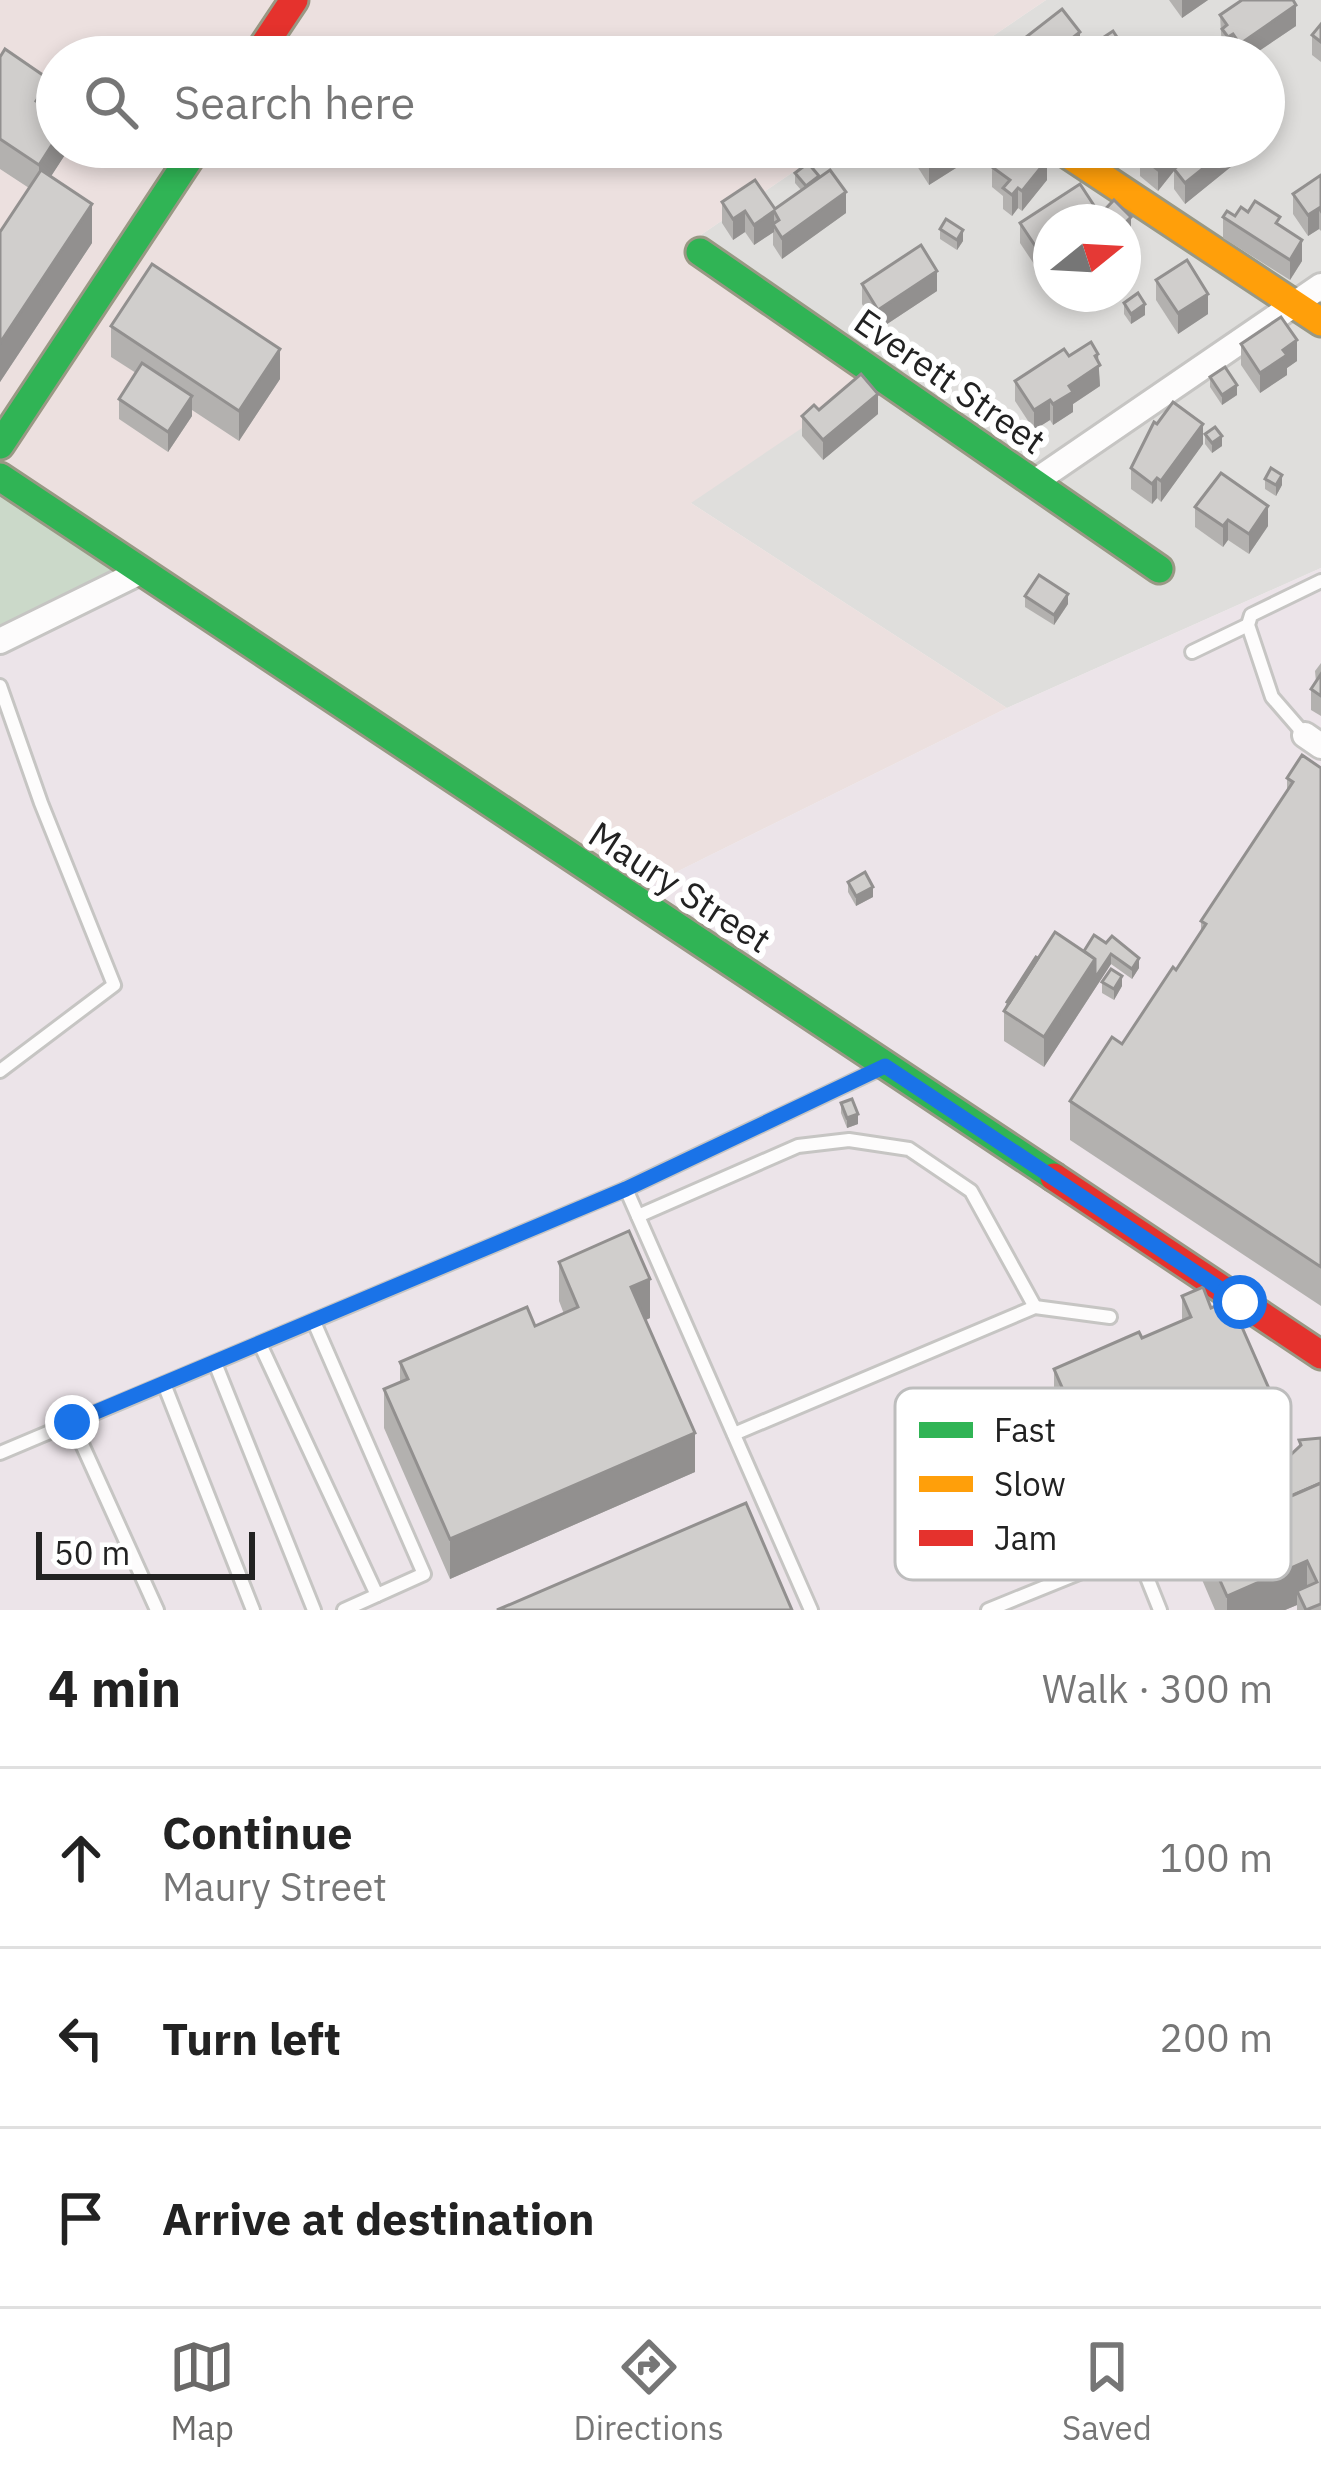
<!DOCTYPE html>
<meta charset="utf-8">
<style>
body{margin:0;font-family:"IBM Plex Sans",sans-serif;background:#f2f2f2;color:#222}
.compass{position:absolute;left:1033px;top:204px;width:108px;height:108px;border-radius:50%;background:#fff;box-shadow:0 6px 18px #0003;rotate:72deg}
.scale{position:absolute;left:36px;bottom:30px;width:219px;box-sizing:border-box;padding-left:12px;border:6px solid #222;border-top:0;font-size:33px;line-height:42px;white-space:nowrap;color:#222;-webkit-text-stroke:9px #fff;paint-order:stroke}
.stop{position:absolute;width:36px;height:36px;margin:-27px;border:9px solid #1a73e8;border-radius:50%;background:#fff}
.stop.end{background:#1a73e8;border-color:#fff;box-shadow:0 3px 12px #0008}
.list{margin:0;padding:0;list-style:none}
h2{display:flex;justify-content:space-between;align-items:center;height:156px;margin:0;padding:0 48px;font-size:51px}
h2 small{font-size:39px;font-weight:400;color:#767676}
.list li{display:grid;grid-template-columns:78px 1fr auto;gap:36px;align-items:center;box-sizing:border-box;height:180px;padding:0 48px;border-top:3px solid #e0e0e0}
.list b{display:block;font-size:45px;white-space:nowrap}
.list p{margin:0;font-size:39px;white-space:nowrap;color:#767676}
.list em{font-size:39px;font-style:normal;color:#767676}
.icon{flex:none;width:66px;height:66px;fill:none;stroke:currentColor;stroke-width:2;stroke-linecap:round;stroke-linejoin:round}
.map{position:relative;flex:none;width:1321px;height:1610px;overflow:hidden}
.search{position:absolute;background:#fff;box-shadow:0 6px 18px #0003;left:36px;right:36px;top:36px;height:132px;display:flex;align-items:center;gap:30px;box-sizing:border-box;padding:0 42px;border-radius:66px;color:#767676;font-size:45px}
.sheet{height:696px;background:#fff}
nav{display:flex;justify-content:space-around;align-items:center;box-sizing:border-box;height:168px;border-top:3px solid #e0e0e0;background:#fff;font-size:33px;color:#767676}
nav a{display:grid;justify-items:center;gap:6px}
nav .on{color:#6a6968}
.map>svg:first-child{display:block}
</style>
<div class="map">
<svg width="1321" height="1610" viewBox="0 0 1321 1610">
<rect width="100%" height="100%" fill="#f0eeeb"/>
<path fill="#dfdedc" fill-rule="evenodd" d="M1046,0H1321V568L1007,708L691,503L689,243L830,147H1264V57H962ZM1051,222H1123V294H1051Z"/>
<polygon fill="#ece0df" points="0,0 1046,0 962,57 57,57 57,147 830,147 689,243 876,378 691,503 1007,708 624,898 0,480"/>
<polygon fill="#ece4e9" points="1321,568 1321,1610 0,1610 0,653 154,580 624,898 1007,708"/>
<polygon fill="#cbd9c9" points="0,480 154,580 0,653"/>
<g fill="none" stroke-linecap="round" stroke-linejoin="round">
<defs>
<g id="lane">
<polyline points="1192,652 1248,625"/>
<polyline points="0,686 41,803 114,985 0,1071"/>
<polyline points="1305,735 1272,697 1248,625 1251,615 1321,581"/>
<polyline points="638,1216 798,1146 849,1140 909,1149 971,1191 1035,1307"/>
<polyline points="314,1322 424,1574 344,1610"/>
<polyline points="260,1344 377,1595"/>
<polyline points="215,1363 314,1610"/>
<polyline points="164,1384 253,1610"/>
<polyline points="72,1422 157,1610"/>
<polyline points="734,1434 1035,1307 1110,1317"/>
<polyline points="0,1453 626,1189"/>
<polyline points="811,1610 626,1189 879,1069"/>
<polyline points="988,1610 1136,1550 1160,1610"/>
</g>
<g id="street">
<polyline points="1033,483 1321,286"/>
<polyline points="0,641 140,572"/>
<polyline points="1305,735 1321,746"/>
</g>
<g id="fast">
<polyline points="700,252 1159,569"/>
<polyline points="0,445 197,147"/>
<polyline points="0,477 1054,1177"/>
</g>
<polyline id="slow" points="1057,147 1321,322"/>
<g id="jam">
<polyline points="256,57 294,0"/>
<polyline points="1054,1177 1321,1355"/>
</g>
</defs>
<use href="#lane" stroke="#c6c5c3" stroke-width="18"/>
<use href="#street" stroke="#c6c5c3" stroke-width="30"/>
<use href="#fast" stroke="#999884" stroke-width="33"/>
<use href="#slow" stroke="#999884" stroke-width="33"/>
<use href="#jam" stroke="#999884" stroke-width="33"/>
<use href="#lane" stroke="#fdfcfc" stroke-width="12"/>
<use href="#street" stroke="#fdfcfc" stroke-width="24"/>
<use href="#fast" stroke="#30b455" stroke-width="27"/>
<use href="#slow" stroke="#ff9f0a" stroke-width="27"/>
<use href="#jam" stroke="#e5322d" stroke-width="27"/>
</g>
<g fill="#b3b1af">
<polygon points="1169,0 1208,0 1182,18"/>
<polygon points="1220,15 1296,26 1250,57 1235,57 1233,54 1228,57 1222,50"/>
<polygon points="1321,24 1321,62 1312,55 1312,35"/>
<polygon points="0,57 50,100 57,147 70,147 51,176 92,243 0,382 0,232 29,188 0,169"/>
<polygon points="77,147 109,147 109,151 99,167 77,154"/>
<polygon points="905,147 967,147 967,161 929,185"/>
<polygon points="1147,147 1193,147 1193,153 1243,147 1243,157 1185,204 1174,189 1174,171 1158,191 1140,176 1140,156"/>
<polygon points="992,167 1047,180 1022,211 1018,208 1012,216 1003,209 1003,196 992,187"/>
<polygon points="795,173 846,213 782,259 773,245 773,232 754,245 745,232 733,240 722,223 722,202 775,209 801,190 795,183"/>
<polygon points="1321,175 1321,231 1319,229 1308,236 1293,214 1293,194"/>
<polygon points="1235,216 1280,226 1302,261 1290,280 1223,238 1223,217"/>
<polygon points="1095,220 1131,238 1051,222 1051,293 1043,285 1043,264 1048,259 1036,267 1020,243 1020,223"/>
<polygon points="940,229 963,241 957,250 940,239"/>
<polygon points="1156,280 1208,314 1178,334 1156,300"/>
<polygon points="862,284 937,291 878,330 862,304"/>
<polygon points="1124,303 1145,315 1131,324 1124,314"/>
<polygon points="111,326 280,379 239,441 192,410 192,416 168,452 119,419 119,399 136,373 111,357"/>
<polygon points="1241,344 1297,361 1287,368 1287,375 1260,393 1241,365"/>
<polygon points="1069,356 1098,362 1100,386 1073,404 1073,412 1053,425 1050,420 1034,430 1015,401 1015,381"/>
<polygon points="1210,377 1237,395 1222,405 1210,387"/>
<polygon points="819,410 878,414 823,460 802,436 802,416"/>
<polygon points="1205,434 1222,446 1212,453 1205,444"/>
<polygon points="1203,444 1161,502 1157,498 1152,504 1131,489 1131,468"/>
<polygon points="1265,479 1282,485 1276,496 1265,489"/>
<polygon points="1195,507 1268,526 1249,554 1228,540 1223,547 1195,527"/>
<polygon points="1025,596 1068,604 1054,625 1025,607"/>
<polygon points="1321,663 1321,716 1311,710 1311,689 1316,682 1315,671"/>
<polygon points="1321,768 1321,1306 1070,1140 1070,1101 1122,1044 1176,970 1201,931 1201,921 1287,792 1287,778"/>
<polygon points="848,882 873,897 856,906 848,892"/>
<polygon points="1106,943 1139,968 1132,979 1111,964 1044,1067 1004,1041 1004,1011 1007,1002 1038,958 1084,951"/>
<polygon points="1102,982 1122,986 1114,1000 1102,993"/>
<polygon points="841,1103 858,1124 847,1128 841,1113"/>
<polygon points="559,1262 650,1318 646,1320 695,1472 450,1579 384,1428 384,1389 400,1382 400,1362 535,1326 564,1314 559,1301"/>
<polygon points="1182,1296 1211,1308 1285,1460 1299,1447 1299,1440 1321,1438 1321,1610 1297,1610 1297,1605 1285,1610 1215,1610 1200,1575 1200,1546 1196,1538 1196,1528 1214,1530 1269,1506 1267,1496 1253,1486 1251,1481 1114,1545 1054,1409 1054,1369 1142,1338 1182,1321"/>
</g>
<g fill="#92908f">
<polygon points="1182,0 1208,0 1182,18"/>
<polygon points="1296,5 1296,26 1250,57 1240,57 1240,44"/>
<polygon points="1080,32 1080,53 1075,57 1048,57"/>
<polygon points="1233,34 1233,54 1228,57 1228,37"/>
<polygon points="50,80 50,110 36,101"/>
<polygon points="57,137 57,147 70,147 39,195 39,165"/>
<polygon points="105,147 109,147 109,151 99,167 99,157"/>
<polygon points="957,147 967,147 967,161 929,185 929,164"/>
<polygon points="1122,147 1136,147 1122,156"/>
<polygon points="1177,147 1177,167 1158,191 1158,170"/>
<polygon points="1187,147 1193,147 1193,160 1184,171 1184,151"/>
<polygon points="1230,147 1243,147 1243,157 1185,204 1185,183"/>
<polygon points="1047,160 1047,180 1022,211 1022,191"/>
<polygon points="1018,188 1018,208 1012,216 1012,195"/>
<polygon points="846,192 846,213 782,259 782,238"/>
<polygon points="92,204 92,243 0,382 0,343"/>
<polygon points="1095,207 1095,222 1072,222"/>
<polygon points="1319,208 1319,229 1308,236 1308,215"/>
<polygon points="745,211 745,232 733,240 733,219"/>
<polygon points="774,211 774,232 754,245 754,225"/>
<polygon points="1131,217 1131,238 1123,246 1123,225"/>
<polygon points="963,230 963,241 957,250 957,240"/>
<polygon points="1051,236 1051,257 1036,267 1036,247"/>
<polygon points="1302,240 1302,261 1290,280 1290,260"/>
<polygon points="937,271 937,291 878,330 878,310"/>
<polygon points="1208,294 1208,314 1178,334 1178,313"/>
<polygon points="1145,304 1145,315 1131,324 1131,314"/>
<polygon points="1297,340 1297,361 1287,368 1287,375 1260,393 1260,373 1283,350"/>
<polygon points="280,349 280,379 239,441 239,411"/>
<polygon points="1098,354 1100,386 1073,404 1073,412 1053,425 1053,404"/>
<polygon points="1237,385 1237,395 1222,405 1222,395"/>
<polygon points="878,394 878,414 823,460 823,440"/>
<polygon points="192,396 192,416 168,452 168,432"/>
<polygon points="1050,400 1050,420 1034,430 1034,410"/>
<polygon points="1203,424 1203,444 1161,502 1161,481"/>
<polygon points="1222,436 1222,446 1212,453 1212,443"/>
<polygon points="1282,475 1282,485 1276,496 1276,485"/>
<polygon points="1157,478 1157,498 1152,504 1152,484"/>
<polygon points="1268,506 1268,526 1249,554 1249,534"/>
<polygon points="1228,520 1228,540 1223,547 1223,526"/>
<polygon points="1068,594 1068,604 1054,625 1054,615"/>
<polygon points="873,887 873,897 856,906 856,896"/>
<polygon points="1111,954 1111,964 1044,1067 1044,1037 1095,959"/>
<polygon points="1139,958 1139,968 1132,979 1132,969"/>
<polygon points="1122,976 1122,986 1114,1000 1114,989"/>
<polygon points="858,1114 858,1124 847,1128 847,1118"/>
<polygon points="650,1279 650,1318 631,1326 631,1287"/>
<polygon points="1285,1425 1285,1465 1267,1466 1250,1449 1251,1481 1114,1545 1114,1505"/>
<polygon points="695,1433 695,1472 450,1579 450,1539"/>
<polygon points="1307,1561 1307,1600 1297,1591 1297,1605 1285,1610 1227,1610 1227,1596"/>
</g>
<g fill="#d0cecc" stroke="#92908f" stroke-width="3">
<polygon points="1242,0 1293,0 1296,5 1240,44 1233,34 1228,37 1222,29 1227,25 1220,15"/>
<polygon points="1062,9 1080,32 1048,57 1010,57 1007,52"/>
<polygon points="1321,24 1321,42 1312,35"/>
<polygon points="1113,31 1130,57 1074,57"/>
<polygon points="5,49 50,80 36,101 45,107 51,99 57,103 57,137 39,165 0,139 0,57"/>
<polygon points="83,147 105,147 99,157"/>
<polygon points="918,147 957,147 929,164"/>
<polygon points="1008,147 1030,147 1047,160 1022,191 1018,188 1012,195 1003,188 1010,180 992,167"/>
<polygon points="1147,147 1177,147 1158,170 1140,156"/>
<polygon points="1201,147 1230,147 1185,183 1174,169"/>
<polygon points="808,163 819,176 806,186 795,173"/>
<polygon points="41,170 92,204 0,343 0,232"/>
<polygon points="830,170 846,192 782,238 773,224 779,220 774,211 754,225 745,211 733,219 722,202 755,180 775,209"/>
<polygon points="1321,175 1321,211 1319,208 1308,215 1293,194"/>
<polygon points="1080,184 1095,207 1072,222 1051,222 1051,236 1036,247 1020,223"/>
<polygon points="1114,200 1131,217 1123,225 1123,222 1093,222"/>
<polygon points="1255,201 1280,217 1276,223 1302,240 1290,260 1223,217 1227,211 1235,216 1241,207 1248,212"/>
<polygon points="946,219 963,230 957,240 940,229"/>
<polygon points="921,245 937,271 878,310 862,284"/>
<polygon points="1051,256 1051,272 1043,264"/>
<polygon points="1187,260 1208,294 1178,313 1156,280"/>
<polygon points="152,264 280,349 239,411 111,326"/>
<polygon points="1138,293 1145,304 1131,314 1124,303"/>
<polygon points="1281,317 1297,340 1283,350 1287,355 1260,373 1241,344"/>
<polygon points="1091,342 1098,354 1095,356 1100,365 1069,386 1073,392 1053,404 1050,400 1034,410 1015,381 1064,349 1069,356"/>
<polygon points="142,363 192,396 168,432 119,399"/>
<polygon points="1225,367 1237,385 1222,395 1210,377"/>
<polygon points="861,374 878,394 823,440 802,416 814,405 819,410"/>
<polygon points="1173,402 1203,424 1161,481 1157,478 1152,484 1131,468 1154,422 1157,424"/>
<polygon points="1215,427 1222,436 1212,443 1205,434"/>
<polygon points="1271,468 1282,475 1276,485 1265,479"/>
<polygon points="1221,473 1268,506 1249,534 1228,520 1223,526 1195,507"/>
<polygon points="1039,575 1068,594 1054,615 1025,596"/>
<polygon points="1321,674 1321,696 1311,689"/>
<polygon points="1302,755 1321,768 1321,1267 1070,1101 1112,1037 1122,1044 1173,967 1176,970 1206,924 1201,921 1293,782 1287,778"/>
<polygon points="865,872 873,887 856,896 848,882"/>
<polygon points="1055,932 1095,959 1044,1037 1004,1011"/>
<polygon points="1094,935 1106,943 1112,936 1139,958 1132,969 1111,954 1095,978 1095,959 1084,951"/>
<polygon points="1036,957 1038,958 1009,1003 1007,1002"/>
<polygon points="1111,969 1122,976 1114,989 1102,982"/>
<polygon points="852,1099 858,1114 847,1118 841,1103"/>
<polygon points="629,1231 650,1279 631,1287 695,1433 450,1539 384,1389 408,1379 400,1362 527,1307 535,1326 578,1307 559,1262"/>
<polygon points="1203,1287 1211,1308 1230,1300 1285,1425 1114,1505 1054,1369 1139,1332 1142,1338 1191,1317 1182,1296"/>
<polygon points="1321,1438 1321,1483 1277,1502 1269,1484 1272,1480 1267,1466 1253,1456 1250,1449 1260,1446 1283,1462 1301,1445 1299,1440"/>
<polygon points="1321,1483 1321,1604 1306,1610 1297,1591 1317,1582 1307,1561 1227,1596 1200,1536"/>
<polygon points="746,1503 792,1610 497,1610"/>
</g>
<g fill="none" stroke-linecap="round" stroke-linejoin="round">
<polyline stroke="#1a73e8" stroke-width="15" points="72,1422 626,1189 885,1066 1240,1302"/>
</g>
<g text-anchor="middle" stroke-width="12" stroke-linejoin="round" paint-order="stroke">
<g font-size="36" fill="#222" stroke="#fff">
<text transform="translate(950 381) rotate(35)" y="13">Everett Street</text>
<text transform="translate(680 887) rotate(33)" y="13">Maury Street</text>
</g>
</g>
<rect x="895" y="1388" width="396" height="192" rx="18" fill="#fff" stroke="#bdbdbd" stroke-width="3"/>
<rect x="919" y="1422" width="54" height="16" fill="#30b455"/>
<rect x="919" y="1476" width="54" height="16" fill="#ff9f0a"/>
<rect x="919" y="1530" width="54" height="16" fill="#e5322d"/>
<g font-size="33" fill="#222">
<text x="994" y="1442">Fast</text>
<text x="994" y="1496">Slow</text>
<text x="994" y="1550">Jam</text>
</g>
</svg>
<svg class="compass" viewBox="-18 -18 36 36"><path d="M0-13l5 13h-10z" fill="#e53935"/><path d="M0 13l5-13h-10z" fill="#767676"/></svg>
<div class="scale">50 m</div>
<div class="stop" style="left:1240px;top:1302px"></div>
<div class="stop end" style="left:72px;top:1422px"></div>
<div class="search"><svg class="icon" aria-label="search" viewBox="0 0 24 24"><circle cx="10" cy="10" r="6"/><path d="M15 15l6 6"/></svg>Search here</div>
</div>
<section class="sheet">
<h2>4 min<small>Walk · 300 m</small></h2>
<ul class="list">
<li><svg class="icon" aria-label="ahead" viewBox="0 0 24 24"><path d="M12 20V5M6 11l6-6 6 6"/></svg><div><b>Continue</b><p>Maury Street</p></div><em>100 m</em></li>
<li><svg class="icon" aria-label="left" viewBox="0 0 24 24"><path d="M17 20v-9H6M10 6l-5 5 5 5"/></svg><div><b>Turn left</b></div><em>200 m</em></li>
<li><svg class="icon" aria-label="arrive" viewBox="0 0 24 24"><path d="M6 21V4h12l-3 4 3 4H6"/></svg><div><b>Arrive at destination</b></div></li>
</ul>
</section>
<nav>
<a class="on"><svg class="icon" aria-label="map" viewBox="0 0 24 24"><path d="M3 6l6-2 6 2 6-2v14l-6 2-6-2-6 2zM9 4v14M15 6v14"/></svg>Map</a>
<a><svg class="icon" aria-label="directions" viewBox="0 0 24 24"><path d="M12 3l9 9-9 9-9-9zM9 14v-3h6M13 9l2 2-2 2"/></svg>Directions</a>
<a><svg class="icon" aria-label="saved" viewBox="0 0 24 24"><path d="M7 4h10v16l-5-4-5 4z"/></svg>Saved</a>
</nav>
